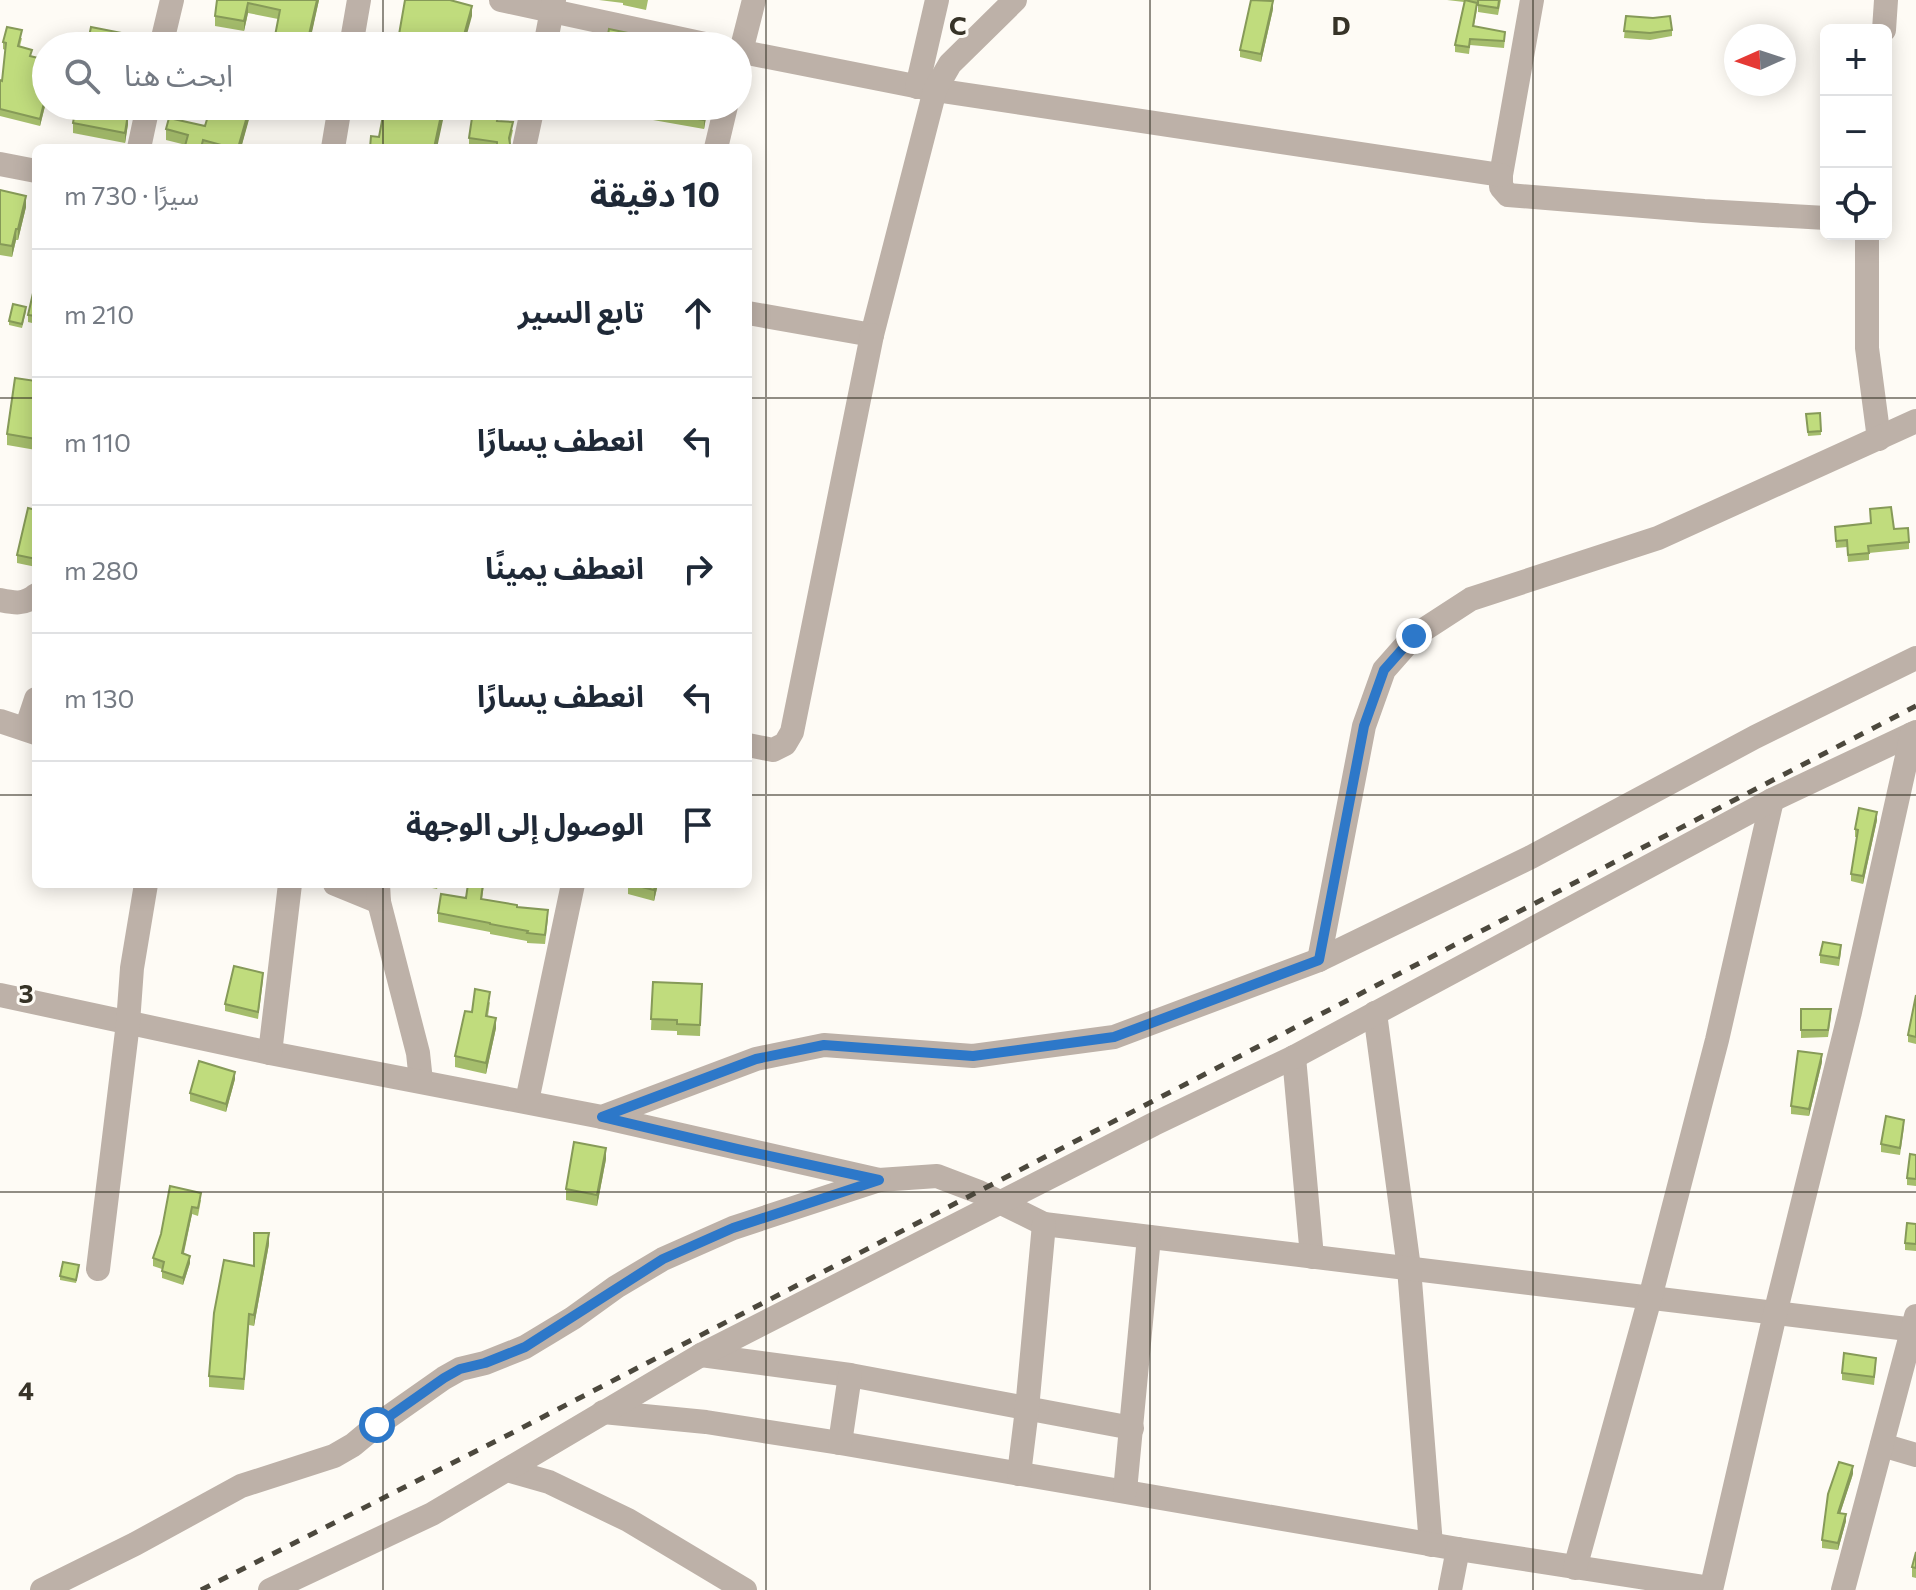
<!DOCTYPE html>
<html lang="ar">
<meta charset="utf-8">
<style>
body{margin:0;font-family:Commissioner,"Noto Sans Arabic",sans-serif;background:#f2f2f3;color:#1f2937;direction:rtl}
.controls{position:absolute;right:24px;top:24px;display:grid;overflow:hidden;border-radius:12px;box-shadow:0 4px 20px #0003}
.controls button{width:72px;height:72px;display:grid;place-items:center;padding:0;border:0;border-bottom:2px solid #e0e1e3;background:#fff;color:#1f2937;font:40px sans-serif}
.compass{position:absolute;left:1724px;top:24px;width:72px;height:72px;border-radius:50%;background:#fff;box-shadow:0 4px 20px #0003;rotate:267deg}
.stop{position:absolute;width:24px;height:24px;margin:-18px;border:6px solid #2d78c9;border-radius:50%;background:#fff}
.stop.end{background:#2d78c9;border-color:#fff;box-shadow:0 2px 8px #0008}
.list{margin:0;padding:0;list-style:none}
h2{display:flex;justify-content:space-between;align-items:center;height:104px;margin:0;padding:0 32px;font-size:34px}
h2 small{font-size:26px;font-weight:400;color:#747a83}
.list li{display:grid;grid-template-columns:52px 1fr auto;gap:24px;align-items:center;box-sizing:border-box;height:128px;padding:0 32px;border-top:2px solid #e0e1e3}
.list b{display:block;font-size:30px;white-space:nowrap}
.list em{font-size:26px;font-style:normal;color:#747a83}
.icon{flex:none;width:44px;height:44px;fill:none;stroke:currentColor;stroke-width:2;stroke-linecap:round;stroke-linejoin:round}
.map{position:relative;flex:none;width:1916px;height:1590px;overflow:hidden;direction:ltr}
.search{position:absolute;background:#fff;box-shadow:0 4px 20px #0003;left:32px;top:32px;width:720px;height:88px;display:flex;align-items:center;gap:20px;box-sizing:border-box;padding:0 28px;border-radius:44px;color:#747a83;font-size:30px}
.panel{position:absolute;background:#fff;box-shadow:0 4px 20px #0003;left:32px;top:144px;width:720px;height:744px;border-radius:12px;direction:rtl}
.map>svg:first-child{display:block}
</style>
<div class="map">
<svg width="1916" height="1590" viewBox="0 0 1916 1590">
<rect width="100%" height="100%" fill="#fefbf5"/>
<g fill="none" stroke-linecap="round" stroke-linejoin="round">
<g stroke="#bdb1a8" stroke-width="24">
<polyline points="501,0 714,46"/>
<polyline points="1532,0 1501,175 1501,187 1508,195 1704,211 1826,218"/>
<polyline points="1884,30 1886,0"/>
<polyline points="161,46 172,0"/>
<polyline points="351,46 359,0"/>
<polyline points="545,46 554,0"/>
<polyline points="738,51 935,90 1501,175"/>
<polyline points="738,63 754,0"/>
<polyline points="917,87 937,0"/>
<polyline points="139,148 148,106"/>
<polyline points="333,148 340,106"/>
<polyline points="524,148 533,106"/>
<polyline points="716,148 726,106"/>
<polyline points="0,164 36,171"/>
<polyline points="1867,234 1867,348 1879,439"/>
<polyline points="748,313 872,335 935,90 950,64 1015,0"/>
<path d="M0,600C14,603 24,605 36,595"/>
<polyline points="0,721 36,733"/>
<polyline points="26,729 36,699"/>
<polyline points="748,745 773,750 785,744 792,732 872,335"/>
<polyline points="335,884 379,902"/>
<polyline points="378,884 379,902 418,1053 421,1081"/>
<polyline points="1319,960 1364,726 1384,670 1414,636 1471,599 1658,538 1916,421"/>
<polyline points="0,995 270,1053 602,1117 756,1059 824,1045 973,1056 1114,1037 1319,960 1531,857 1755,737 1916,658"/>
<polyline points="1375,1013 1409,1268 1431,1545"/>
<polyline points="270,1053 290,884"/>
<polyline points="1294,1057 1312,1257"/>
<polyline points="527,1101 573,884"/>
<polyline points="602,1117 879,1180 937,1176 979,1192 1044,1224 1916,1330"/>
<polyline points="98,1269 128,1023 132,968 146,884"/>
<polyline points="701,1355 850,1375 1132,1428"/>
<polyline points="603,1412 706,1422 840,1443 1458,1549 1711,1588"/>
<polyline points="840,1443 850,1375"/>
<polyline points="1882,1445 1916,1455"/>
<polyline points="507,1470 549,1482 628,1520 745,1590"/>
<polyline points="1019,1474 1027,1409 1044,1224"/>
<polyline points="1125,1491 1149,1237"/>
<polyline points="1575,1568 1650,1298 1717,1040 1772,800"/>
<polyline points="42,1590 135,1544 241,1486 334,1456 353,1445 377,1425 444,1378 460,1369 485,1363 525,1347 573,1318 616,1287 663,1259 733,1228 879,1180"/>
<polyline points="270,1590 432,1514 701,1355 1154,1124 1294,1057 1772,800 1916,732"/>
<polyline points="1450,1590 1458,1549"/>
<polyline points="1711,1590 1775,1314 1850,1012 1912,734"/>
<polyline points="1843,1590 1916,1316"/>
</g>
<polyline stroke="#4c483d" stroke-width="5" stroke-dasharray="10 10" stroke-linecap="butt" points="201,1590 508,1435 1916,706"/>
</g>
<g fill="#a5bd6c">
<polygon points="217,0 319,0 310,39 273,46 278,19 248,13 244,31 215,26 215,16"/>
<polygon points="599,0 648,0 646,10 623,5 623,3"/>
<polygon points="1447,0 1501,0 1498,15 1478,12 1478,3 1475,2 1477,9 1474,26 1505,38 1504,48 1470,45 1469,54 1455,52 1455,45 1464,2"/>
<polygon points="1273,9 1261,62 1240,57 1240,50"/>
<polygon points="1626,16 1672,30 1672,36 1650,40 1624,38"/>
<polygon points="22,38 20,46 32,56 46,60 46,102 40,126 0,116 0,80 2,81 5,50 3,49 3,42"/>
<polygon points="252,106 241,148 185,148 186,145 166,140 166,129 205,126"/>
<polygon points="269,106 322,106 320,117"/>
<polygon points="708,106 704,129 653,120 653,111"/>
<polygon points="112,111 128,124 125,143 73,133 73,123"/>
<polygon points="498,121 513,130 510,144 512,148 487,148 469,145 469,138"/>
<polygon points="0,190 26,207 18,240 16,240 12,257 0,255"/>
<polygon points="36,280 36,324 28,322 28,315"/>
<polygon points="26,311 22,328 9,325 9,321"/>
<polygon points="36,381 36,450 7,445 7,434"/>
<polygon points="1820,413 1821,435 1808,436 1806,414"/>
<polygon points="1870,509 1909,542 1909,549 1869,553 1869,560 1848,562 1847,547 1836,548 1835,527 1871,523"/>
<polygon points="36,510 36,567 17,563 17,555"/>
<polygon points="1877,820 1863,884 1851,881 1851,874 1857,837 1855,837 1855,829"/>
<polygon points="422,884 439,884 437,889 422,886"/>
<polygon points="484,884 482,899 517,907 548,919 545,944 527,943 527,941 490,934 490,932 438,922 438,913 466,898"/>
<polygon points="628,884 658,884 654,901 628,894"/>
<polygon points="1841,952 1839,966 1820,963 1820,955"/>
<polygon points="263,980 258,1019 225,1011 225,1004"/>
<polygon points="653,982 702,984 700,1036 677,1035 677,1031 651,1030"/>
<polygon points="1916,995 1916,1044 1908,1042 1908,1035"/>
<polygon points="490,1002 488,1016 496,1028 486,1074 455,1067 455,1056 472,1012"/>
<polygon points="1801,1009 1831,1017 1828,1037 1801,1038"/>
<polygon points="1822,1062 1809,1116 1791,1114 1791,1106"/>
<polygon points="235,1079 226,1112 190,1101 190,1093"/>
<polygon points="1904,1127 1900,1155 1881,1152 1881,1144"/>
<polygon points="1916,1155 1916,1186 1907,1185 1907,1178"/>
<polygon points="606,1159 597,1206 566,1200 566,1189"/>
<polygon points="170,1186 201,1200 198,1216 192,1214 184,1253 190,1263 183,1285 162,1278 162,1269 153,1266 153,1258 161,1234"/>
<polygon points="1916,1224 1916,1251 1905,1250 1905,1243"/>
<polygon points="269,1244 254,1326 249,1325 244,1390 209,1387 209,1376 254,1266"/>
<polygon points="79,1269 76,1283 60,1280 60,1276"/>
<polygon points="1876,1365 1874,1385 1842,1380 1842,1373"/>
<polygon points="1853,1474 1840,1513 1846,1521 1838,1550 1822,1548 1822,1540"/>
<polygon points="1916,1552 1916,1578 1912,1577 1912,1567"/>
</g>
<g fill="#869a58">
<polygon points="317,0 319,0 309,46 308,39"/>
<polygon points="1273,1 1273,9 1261,62 1261,54"/>
<polygon points="248,3 248,13 244,31 244,21"/>
<polygon points="472,6 472,16 464,45 464,35"/>
<polygon points="46,95 46,102 40,126 40,119"/>
<polygon points="250,106 252,106 252,109 241,148 238,148"/>
<polygon points="443,106 446,106 437,148 434,148"/>
<polygon points="706,106 708,106 704,129 704,120"/>
<polygon points="128,114 128,124 125,143 125,133"/>
<polygon points="26,196 26,207 18,240 18,229"/>
<polygon points="16,229 16,240 12,257 12,246"/>
<polygon points="1877,812 1877,820 1863,884 1863,876"/>
<polygon points="656,884 658,884 654,901 654,890"/>
<polygon points="496,1018 496,1028 486,1074 486,1063"/>
<polygon points="1822,1054 1822,1062 1809,1116 1809,1109"/>
<polygon points="235,1072 235,1079 226,1112 226,1104"/>
<polygon points="606,1148 606,1159 597,1206 597,1195"/>
<polygon points="192,1207 192,1214 182,1260 182,1253"/>
<polygon points="269,1233 269,1244 254,1326 254,1315"/>
<polygon points="190,1256 190,1263 183,1285 183,1278"/>
<polygon points="1853,1466 1853,1474 1838,1520 1838,1513"/>
<polygon points="1846,1514 1846,1521 1838,1550 1838,1543"/>
</g>
<g fill="#c0dc7d" stroke="#869a58" stroke-width="2">
<polygon points="217,0 317,0 308,39 333,44 333,46 273,46 280,10 248,3 244,21 215,16"/>
<polygon points="405,0 450,0 472,6 464,35 497,41 496,46 397,46"/>
<polygon points="1251,0 1273,1 1261,54 1240,50"/>
<polygon points="1465,0 1477,3 1473,26 1505,32 1504,41 1470,39 1469,47 1455,45"/>
<polygon points="1478,0 1499,0 1498,8 1478,5"/>
<polygon points="1626,16 1653,18 1670,16 1672,30 1650,33 1624,31"/>
<polygon points="7,27 22,30 18,46 32,50 30,56 46,60 46,95 40,119 0,109 0,80 2,81 6,43 3,42"/>
<polygon points="91,27 132,35 130,46 87,46"/>
<polygon points="609,29 647,37 646,40 680,46 606,46"/>
<polygon points="76,106 111,106 110,110 128,114 125,133 73,123"/>
<polygon points="211,106 250,106 238,148 232,148 203,140 201,148 185,146 188,135 166,129 169,118 205,126"/>
<polygon points="409,106 443,106 434,148 370,148 371,136 379,137 384,110 407,115"/>
<polygon points="654,106 706,106 704,120 653,111"/>
<polygon points="473,111 498,115 497,121 513,122 509,138 510,144 512,148 497,148 497,142 469,138"/>
<polygon points="0,190 26,196 18,229 16,229 12,246 0,244"/>
<polygon points="36,280 36,316 28,315"/>
<polygon points="13,304 26,307 22,324 9,321"/>
<polygon points="15,378 36,381 36,439 7,434"/>
<polygon points="1820,413 1821,431 1808,432 1806,414"/>
<polygon points="1891,507 1894,529 1908,528 1909,542 1868,546 1869,553 1848,555 1847,540 1836,541 1835,527 1871,523 1870,509"/>
<polygon points="28,508 36,510 36,559 17,555"/>
<polygon points="1859,808 1877,812 1863,876 1851,874 1858,830 1855,829"/>
<polygon points="468,884 483,884 481,899 517,905 517,907 548,910 545,935 527,933 528,931 490,924 490,923 438,913 441,894 466,898"/>
<polygon points="630,884 656,884 654,890"/>
<polygon points="1823,942 1841,945 1839,958 1820,955"/>
<polygon points="234,966 263,973 258,1012 225,1004"/>
<polygon points="653,982 702,984 700,1025 677,1024 677,1020 651,1019"/>
<polygon points="475,989 490,992 486,1016 496,1018 486,1063 455,1056 465,1011 472,1012"/>
<polygon points="1916,995 1916,1037 1908,1035"/>
<polygon points="1801,1009 1831,1009 1828,1030 1801,1030"/>
<polygon points="1798,1051 1822,1054 1809,1109 1791,1106"/>
<polygon points="199,1061 235,1072 226,1104 190,1093"/>
<polygon points="1886,1116 1904,1120 1900,1148 1881,1144"/>
<polygon points="574,1142 606,1148 597,1195 566,1189"/>
<polygon points="1910,1154 1916,1155 1916,1179 1907,1178"/>
<polygon points="170,1186 201,1193 198,1208 192,1207 182,1253 190,1256 183,1278 162,1271 164,1262 153,1258 161,1234"/>
<polygon points="1907,1223 1916,1224 1916,1244 1905,1243"/>
<polygon points="254,1233 269,1233 254,1315 249,1314 244,1379 209,1376 214,1313 224,1260 254,1266"/>
<polygon points="63,1262 79,1265 76,1280 60,1276"/>
<polygon points="1844,1353 1876,1358 1874,1377 1842,1373"/>
<polygon points="1839,1462 1853,1466 1838,1513 1846,1514 1838,1543 1822,1540 1828,1494"/>
<polygon points="1916,1552 1916,1568 1912,1567"/>
</g>
<g fill="none" stroke-linecap="round" stroke-linejoin="round">
<polyline stroke="#2d78c9" stroke-width="10" points="377,1425 444,1378 460,1369 485,1363 525,1347 663,1259 733,1228 879,1180 737,1149 602,1117 756,1059 824,1045 973,1056 1114,1037 1319,960 1364,726 1384,670 1414,636"/>
</g>
<path fill="none" stroke="#373327" stroke-width="2" stroke-opacity="0.55" d="M383,0V46M766,0V1590M1150,0V1590M1533,0V1590M383,106V148M0,398H36M748,398H1916M0,795H36M748,795H1916M383,884V1590M0,1192H1916"/>
<g font-size="26" text-anchor="middle" font-weight="bold" fill="#373327" stroke="#fefbf5" stroke-width="6" stroke-linejoin="round" paint-order="stroke">
<text x="958" y="35">C</text>
<text x="1341" y="35">D</text>
<text x="26" y="1003">3</text>
<text x="26" y="1400">4</text>
</g>
</svg>
<div class="controls">
<button>+</button>
<button>−</button>
<button><svg class="icon" aria-label="locate" viewBox="0 0 24 24"><circle cx="12" cy="12" r="6"/><path d="M12 2v4M12 18v4M2 12h4M18 12h4"/></svg></button>
</div>
<svg class="compass" viewBox="-18 -18 36 36"><path d="M0-13l5 13h-10z" fill="#e53935"/><path d="M0 13l5-13h-10z" fill="#747a83"/></svg>
<div class="stop" style="left:377px;top:1425px"></div>
<div class="stop end" style="left:1414px;top:636px"></div>
<div class="search"><svg class="icon" aria-label="search" viewBox="0 0 24 24"><circle cx="10" cy="10" r="6"/><path d="M15 15l6 6"/></svg>ابحث هنا</div>
<section class="panel">
<h2>10 دقيقة<small>سيرًا · 730 m</small></h2>
<ul class="list">
<li><svg class="icon" aria-label="ahead" viewBox="0 0 24 24"><path d="M12 20V5M6 11l6-6 6 6"/></svg><div><b>تابع السير</b></div><em>210 m</em></li>
<li><svg class="icon" aria-label="left" viewBox="0 0 24 24"><path d="M17 20v-9H6M10 6l-5 5 5 5"/></svg><div><b>انعطف يسارًا</b></div><em>110 m</em></li>
<li><svg class="icon" aria-label="right" viewBox="0 0 24 24"><path d="M7 20v-9h11M14 6l5 5-5 5"/></svg><div><b>انعطف يمينًا</b></div><em>280 m</em></li>
<li><svg class="icon" aria-label="left" viewBox="0 0 24 24"><path d="M17 20v-9H6M10 6l-5 5 5 5"/></svg><div><b>انعطف يسارًا</b></div><em>130 m</em></li>
<li><svg class="icon" aria-label="arrive" viewBox="0 0 24 24"><path d="M6 21V4h12l-3 4 3 4H6"/></svg><div><b>الوصول إلى الوجهة</b></div></li>
</ul>
</section>
</div>
